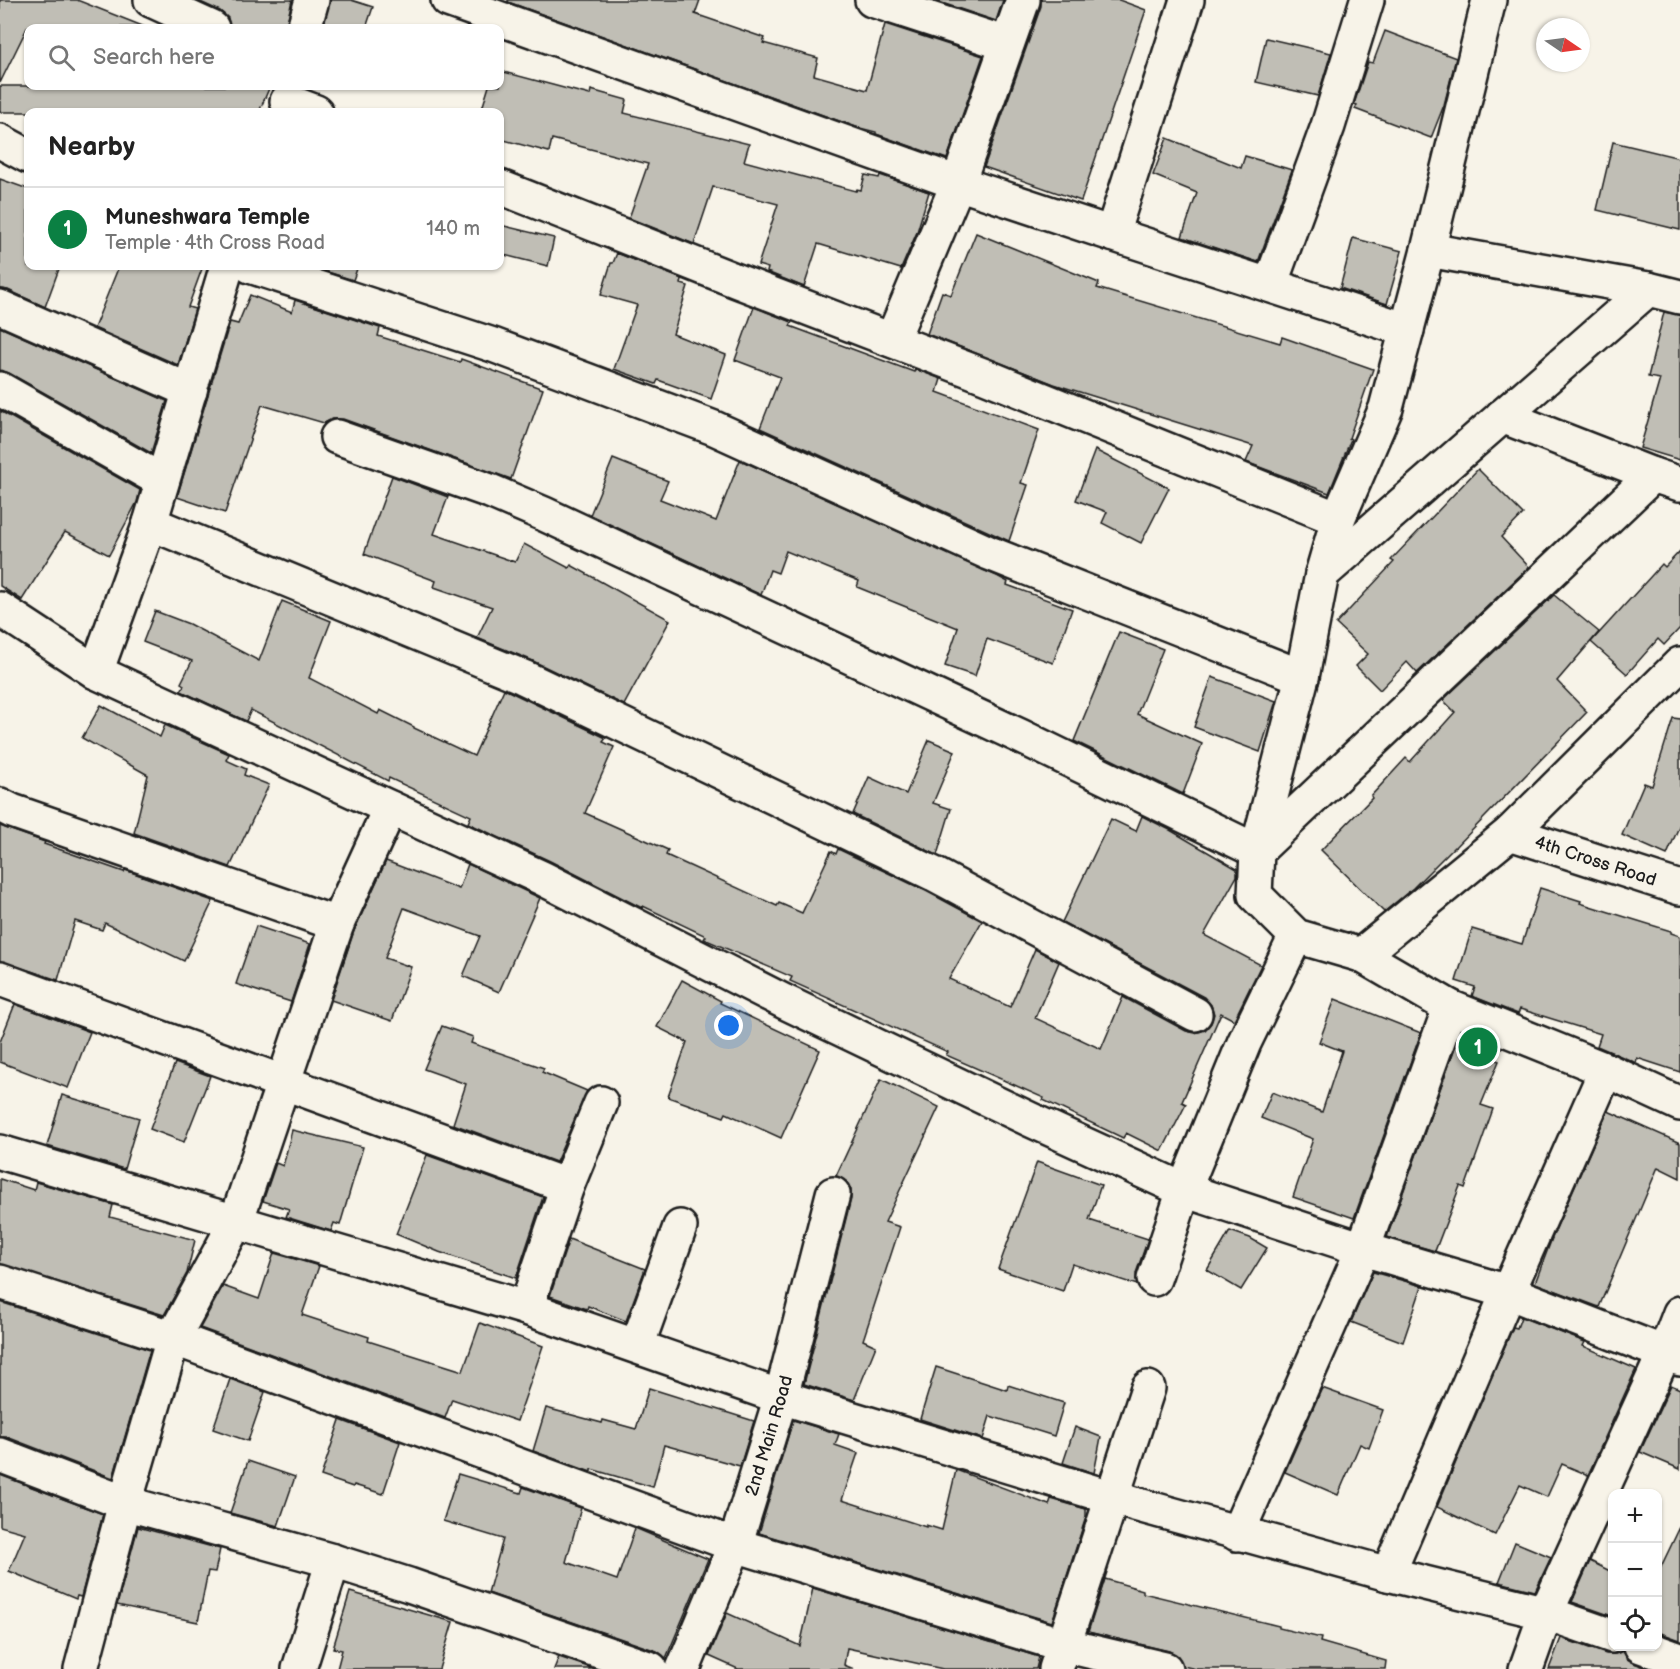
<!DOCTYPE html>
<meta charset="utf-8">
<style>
body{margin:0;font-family:"Balsamiq Sans",sans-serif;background:#f6f6f6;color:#222}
.controls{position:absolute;right:18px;bottom:18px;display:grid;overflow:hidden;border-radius:12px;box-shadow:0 2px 4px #0004}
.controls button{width:54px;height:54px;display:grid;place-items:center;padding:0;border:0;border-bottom:2px solid #e0e0e0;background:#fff;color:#222;font:30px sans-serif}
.compass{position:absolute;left:1536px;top:18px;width:54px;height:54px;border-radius:50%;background:#fff;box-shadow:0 2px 4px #0004;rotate:103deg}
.you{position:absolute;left:729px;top:1026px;width:21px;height:21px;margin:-15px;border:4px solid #fff;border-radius:50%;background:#1a73e8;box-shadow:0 0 0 9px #1a73e833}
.badge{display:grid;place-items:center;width:39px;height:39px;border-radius:50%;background:#0b8043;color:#fff;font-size:20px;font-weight:700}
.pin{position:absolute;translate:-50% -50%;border:3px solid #fff;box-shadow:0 2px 6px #0006}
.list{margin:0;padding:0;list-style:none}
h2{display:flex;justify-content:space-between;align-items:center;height:78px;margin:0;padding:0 24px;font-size:26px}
h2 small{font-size:20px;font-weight:400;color:#767676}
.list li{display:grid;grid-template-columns:39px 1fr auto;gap:18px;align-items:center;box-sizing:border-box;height:84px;padding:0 24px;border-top:2px solid #e0e0e0}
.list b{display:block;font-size:22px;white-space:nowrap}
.list p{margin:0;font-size:20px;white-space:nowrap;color:#767676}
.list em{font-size:20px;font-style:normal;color:#767676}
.icon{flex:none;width:33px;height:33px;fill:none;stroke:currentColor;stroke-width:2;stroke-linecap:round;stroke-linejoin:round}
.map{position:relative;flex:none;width:1680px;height:1669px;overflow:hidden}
.search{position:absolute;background:#fff;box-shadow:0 2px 4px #0004;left:24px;top:24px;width:480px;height:66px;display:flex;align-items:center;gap:15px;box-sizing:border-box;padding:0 21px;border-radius:12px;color:#767676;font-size:22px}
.panel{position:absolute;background:#fff;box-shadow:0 2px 4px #0004;left:24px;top:108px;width:480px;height:162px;border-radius:12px}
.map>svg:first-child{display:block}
</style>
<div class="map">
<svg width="1680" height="1669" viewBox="0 0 1680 1669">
<rect width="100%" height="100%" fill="#f7f3e8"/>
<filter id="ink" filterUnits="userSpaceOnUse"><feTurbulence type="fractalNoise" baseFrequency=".0167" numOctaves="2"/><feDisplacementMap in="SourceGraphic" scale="12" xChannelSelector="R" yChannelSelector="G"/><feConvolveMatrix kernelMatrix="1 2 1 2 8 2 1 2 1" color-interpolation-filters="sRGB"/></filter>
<g filter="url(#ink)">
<g fill="#c0beb5" stroke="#1c1c1c" stroke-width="1.5">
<polygon points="0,0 77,0 145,27 27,28 0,83"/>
<polygon points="196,0 292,0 286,28 230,28 228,18 220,11"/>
<polygon points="330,0 351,0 373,7 366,28 323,28"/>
<polygon points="508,0 700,0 695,14 765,38 763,43 818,58 814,75 867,90 885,24 983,56 947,159 876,134 876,132 856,127 508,2"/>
<polygon points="933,0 1003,0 996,21"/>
<polygon points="1041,0 1119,0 1146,10 1081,201 984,167 1041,6"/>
<polygon points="1385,31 1456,58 1444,105 1431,138 1355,109 1357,105 1354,104 1368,62 1373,63"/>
<polygon points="1266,38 1331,53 1318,96 1256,82"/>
<polygon points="500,71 590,95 591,90 627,100 624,113 749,144 744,161 856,191 857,189 861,190 865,175 879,178 880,175 929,192 917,232 901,269 818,244 804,287 767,272 768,268 758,265 778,204 713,187 694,244 629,218 648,164 552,139 549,152 500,139 500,112 481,112 489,86 500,86"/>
<polygon points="0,86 270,86 259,112 0,112"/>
<polygon points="1167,138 1241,168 1245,156 1292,170 1258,262 1182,237 1197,193 1153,175"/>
<polygon points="1613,142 1680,158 1680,230 1597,210"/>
<polygon points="0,179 28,189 28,266 60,266 45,307 8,290 0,289"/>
<polygon points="500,225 554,238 548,266 500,254"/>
<polygon points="976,233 1099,283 1097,288 1280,343 1282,337 1373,369 1349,438 1351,439 1329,493 1246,462 1253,446 1054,384 927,334 942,292 951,295"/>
<polygon points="1353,238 1402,251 1387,304 1340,288"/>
<polygon points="617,253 682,279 681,284 688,286 673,334 726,355 711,399 658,380 656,384 614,369 637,305 601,295 611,263 613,263"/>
<polygon points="119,266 203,266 188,307 195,309 178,365 94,328"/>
<polygon points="309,266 358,266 353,280"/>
<polygon points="250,295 292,312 295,300 380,328 378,336 460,362 461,359 543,389 511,479 343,419 333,419 324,423 262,405 225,513 177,497 230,322 238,324"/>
<polygon points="754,307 792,322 790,326 914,372 915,369 941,379 937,392 1039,430 1021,483 1028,485 1009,541 760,428 780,377 735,360"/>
<polygon points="1664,312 1680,315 1680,460 1640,448 1660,379 1648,377"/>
<polygon points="0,327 167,401 151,453 9,373 0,370"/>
<polygon points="0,411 140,490 137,502 109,555 65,532 22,600 0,586"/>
<polygon points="1095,450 1169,488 1141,543 1102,523 1107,512 1076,500"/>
<polygon points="613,459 668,481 660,499 716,521 740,460 997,576 1008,582 1007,585 1072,609 1053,663 987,639 975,676 945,666 958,628 857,587 859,581 786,551 778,573 770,570 761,595 590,515"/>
<polygon points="1478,469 1523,514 1501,537 1529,567 1417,673 1407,662 1380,690 1356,666 1368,654 1336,624 1394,562 1391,560"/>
<polygon points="392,476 448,497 434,534 515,562 524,544 569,568 571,565 670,620 624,705 531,660 477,638 492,607 434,587 436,581 364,554"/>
<polygon points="1680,551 1680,628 1664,645 1658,639 1627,674 1591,642 1662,564 1665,567"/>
<polygon points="1554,595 1599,632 1557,681 1587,712 1455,848 1454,847 1413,888 1384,912 1321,850 1372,798 1371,796 1406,758 1410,762 1455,712 1443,700"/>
<polygon points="282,601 331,621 309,678 378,714 380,710 414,727 414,728 474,756 504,689 606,738 603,742 614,747 585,813 668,850 666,855 777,906 779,903 802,913 831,851 836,854 838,849 926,891 982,921 949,979 1010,1007 1035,949 1059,962 1035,1018 1101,1049 1123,997 1186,1031 1195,1033 1205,1030 1211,1023 1214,1014 1211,1005 1204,997 1062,922 1111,819 1136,831 1142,816 1170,830 1237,869 1237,876 1204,935 1261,965 1234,1020 1221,1013 1182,1102 1186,1104 1162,1151 1126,1133 1123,1138 1043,1100 1044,1098 946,1055 948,1052 790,981 792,977 704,939 706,936 643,906 642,908 550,861 468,823 471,816 389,778 388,781 251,710 246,721 181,691 184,685 181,683 192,661 143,642 155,611 189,624 259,661"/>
<polygon points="1119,632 1163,649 1137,714 1202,744 1183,794 1074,741"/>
<polygon points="1212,677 1276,701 1260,752 1194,727"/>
<polygon points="101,705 160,737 165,725 229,754 226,760 246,769 244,775 269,785 230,867 134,833 148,775 82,738"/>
<polygon points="1673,718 1680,719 1680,824 1667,855 1622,835 1644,783 1652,786"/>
<polygon points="929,740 955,751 933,803 951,809 937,855 853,814 869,777 906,794"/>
<polygon points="0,826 45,842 44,844 124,872 125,870 213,901 184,961 105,923 102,930 75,921 58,980 0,961"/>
<polygon points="386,861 459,889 468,864 540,898 499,992 463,976 480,936 404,908 385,958 411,967 392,1021 331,1000 354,931"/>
<polygon points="1540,888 1581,901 1580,903 1671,931 1671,933 1680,936 1680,1072 1637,1058 1636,1063 1632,1061 1597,1046 1601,1034 1520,1009 1518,1014 1472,996 1475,987 1456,981 1472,929 1522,944"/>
<polygon points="256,926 310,944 291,1002 236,984"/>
<polygon points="682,980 721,1001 720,1003 820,1050 781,1138 726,1113 724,1117 668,1097 687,1042 657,1027"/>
<polygon points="1335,999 1421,1033 1354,1218 1293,1197 1313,1139 1261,1118 1272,1092 1322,1112 1342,1051 1319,1042"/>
<polygon points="15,1004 90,1032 68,1088 0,1062 0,1042"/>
<polygon points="442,1026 473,1037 471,1043 544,1068 542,1072 587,1091 556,1162 453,1124 466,1084 424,1069"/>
<polygon points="1457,1042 1499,1061 1481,1105 1493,1109 1465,1188 1460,1186 1435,1251 1387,1237"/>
<polygon points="175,1063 210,1076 184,1142 150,1129"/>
<polygon points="881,1079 939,1107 885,1222 900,1227 863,1340 876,1346 854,1400 804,1384 851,1199 851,1190 846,1181 836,1176"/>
<polygon points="62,1095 139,1118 124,1169 47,1146"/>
<polygon points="1608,1111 1680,1143 1680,1178 1658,1167 1599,1307 1535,1283 1554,1233"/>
<polygon points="292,1130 363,1147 340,1225 334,1223 331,1231 286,1217 289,1209 263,1201 276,1163 283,1166"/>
<polygon points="427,1155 543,1197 516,1278 439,1252 396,1234"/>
<polygon points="1037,1162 1101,1185 1089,1220 1148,1239 1136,1273 1137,1285 1072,1264 1063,1291 998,1269"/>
<polygon points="0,1179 34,1190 36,1182 113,1205 110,1217 195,1240 187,1273 164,1315 0,1264"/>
<polygon points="1230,1231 1250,1238 1267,1248 1241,1290 1207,1270"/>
<polygon points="569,1239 645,1269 626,1321 588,1306 587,1309 550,1296"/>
<polygon points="274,1253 319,1266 302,1315 369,1337 368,1341 463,1371 480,1323 543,1346 517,1421 452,1399 445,1418 200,1328 223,1286 259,1299"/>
<polygon points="1373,1272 1422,1286 1403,1342 1351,1322"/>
<polygon points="0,1302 150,1350 113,1478 7,1437 0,1437"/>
<polygon points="1521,1317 1585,1342 1583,1346 1636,1369 1588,1475 1562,1464 1547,1497 1520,1485 1495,1535 1437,1507 1513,1327 1517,1328"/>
<polygon points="936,1367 1007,1390 1008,1385 1064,1403 1054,1436 990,1416 983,1439 920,1419"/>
<polygon points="230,1379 265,1392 248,1441 213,1429"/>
<polygon points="1671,1385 1680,1389 1680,1469 1640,1452"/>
<polygon points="649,1388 754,1421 740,1466 664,1445 653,1487 591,1469 591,1472 533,1451 546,1408 602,1423 603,1420 636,1429"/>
<polygon points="1322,1388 1383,1410 1369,1448 1360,1444 1338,1495 1285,1472"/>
<polygon points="340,1420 400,1442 383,1494 354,1485 353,1487 321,1476"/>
<polygon points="793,1420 839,1434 835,1445 858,1453 842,1500 926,1527 926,1525 942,1530 956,1470 1049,1505 1051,1499 1086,1509 1086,1517 1052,1622 759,1533"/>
<polygon points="1075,1427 1101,1437 1094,1473 1063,1463"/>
<polygon points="248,1461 295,1477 278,1526 230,1513"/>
<polygon points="458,1474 521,1493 523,1487 581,1508 566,1562 617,1580 635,1528 708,1559 666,1658 657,1651 488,1593 503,1539 443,1521"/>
<polygon points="0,1475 103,1514 81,1597 77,1596 76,1599 9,1571 25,1533 0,1526"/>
<polygon points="138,1527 220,1549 215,1572 208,1571 198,1622 117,1605"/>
<polygon points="1680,1527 1680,1640 1658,1632 1658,1573"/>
<polygon points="1515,1542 1551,1557 1535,1591 1499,1582"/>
<polygon points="1590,1561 1612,1572 1612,1616 1572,1602"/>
<polygon points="1105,1579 1143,1590 1143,1593 1279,1626 1279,1628 1321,1638 1320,1642 1386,1661 1385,1669 1196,1669 1183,1666 1178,1656 1169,1651 1088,1632"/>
<polygon points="813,1588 1039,1657 1036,1669 943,1669 847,1648 844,1665 854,1669 738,1669 709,1656 727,1613 800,1646"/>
<polygon points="350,1592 453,1622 439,1669 337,1669 342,1650 333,1648"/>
<polygon points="1561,1638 1606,1654 1615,1654 1623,1651 1627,1659 1634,1663 1650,1669 1549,1669"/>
<polygon points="559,1657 594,1669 554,1669"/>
</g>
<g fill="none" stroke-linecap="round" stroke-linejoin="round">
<defs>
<g id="street">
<polyline points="151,0 212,28"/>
<polyline points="448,0 958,183 1112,234"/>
<polyline points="872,0 1007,44"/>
<polyline points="1187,0 1112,234 1407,330"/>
<polyline points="1489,0 1428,250 1386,408 1338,519 1322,574 1302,677 1257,851 1255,895 1296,936 1361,955 1450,1007 1606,1070 1680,1104"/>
<polyline points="304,28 312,0"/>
<polyline points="287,101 316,112"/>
<polyline points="0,141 28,156"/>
<polyline points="500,187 737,281 985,376 1338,519"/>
<polyline points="1428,250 1648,289 1680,297"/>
<polyline points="250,266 493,345 714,428 989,553 1302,677"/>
<polyline points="1270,285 1328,126 1367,0"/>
<polyline points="0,307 190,391"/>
<polyline points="892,340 958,183 1023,0"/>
<polyline points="0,389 162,481"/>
<polyline points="1502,416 1653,475"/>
<polyline points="337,437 490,491 544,514 1020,736 1257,851 1653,475 1680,484"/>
<polyline points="150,523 523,677 934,874 1195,1014"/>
<polyline points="1322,574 1648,289"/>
<polyline points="0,609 96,672 542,878 785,1002 1029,1119 1184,1190 1363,1249 1508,1292 1680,1359"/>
<polyline points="96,672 150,523 227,266"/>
<polyline points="0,805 12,811 337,924 236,1222 173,1338 125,1503 81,1669"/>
<path id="s1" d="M1510,833L1680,888"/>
<polyline points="337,924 390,808"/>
<polyline points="1361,955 1510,833 1680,664"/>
<polyline points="0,979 567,1186 526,1308"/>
<polyline points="567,1186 601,1103"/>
<polyline points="1154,1279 1184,1190 1244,1043 1296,936"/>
<polyline points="0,1282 173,1338 735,1545 1063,1645 1165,1669"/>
<polyline points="637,1346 680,1227"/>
<polyline points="0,1455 125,1503 333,1561 299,1669"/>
<polyline points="1237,1534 1363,1249 1450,1007"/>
<polyline points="333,1561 409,1585 651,1669"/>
<polyline points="1388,1574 1508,1292 1606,1070"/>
<path id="s2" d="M683,1669L735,1545L781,1397L833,1194"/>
<polyline points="1056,1669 1148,1388"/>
<polyline points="1526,1669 1546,1613 1665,1352 1680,1313"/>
</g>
<g id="secondary">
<polyline points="0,1152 526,1308 781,1397 1113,1498 1388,1574 1546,1613 1612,1636"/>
<polyline points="1641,1646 1680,1660"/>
</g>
</defs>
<use href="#street" stroke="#1c1c1c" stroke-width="38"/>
<use href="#secondary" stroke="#1c1c1c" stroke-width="38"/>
<use href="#street" stroke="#f7f3e8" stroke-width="33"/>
<use href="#secondary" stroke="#f7f3e8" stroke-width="33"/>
</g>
</g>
<g text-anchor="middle" stroke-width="5" stroke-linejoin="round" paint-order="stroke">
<g font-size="18" fill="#1c1c1c" stroke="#f7f3e8">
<text dy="6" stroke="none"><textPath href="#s1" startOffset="90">4th Cross Road</textPath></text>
<text dy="6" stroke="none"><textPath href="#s2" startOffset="249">2nd Main Road</textPath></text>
</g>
</g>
</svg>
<div class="controls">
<button>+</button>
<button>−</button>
<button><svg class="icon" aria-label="locate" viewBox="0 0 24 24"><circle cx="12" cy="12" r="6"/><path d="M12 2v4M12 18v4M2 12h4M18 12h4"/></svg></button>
</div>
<svg class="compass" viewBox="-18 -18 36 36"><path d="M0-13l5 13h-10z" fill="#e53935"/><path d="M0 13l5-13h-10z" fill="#767676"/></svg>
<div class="you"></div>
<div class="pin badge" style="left:1478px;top:1047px">1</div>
<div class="search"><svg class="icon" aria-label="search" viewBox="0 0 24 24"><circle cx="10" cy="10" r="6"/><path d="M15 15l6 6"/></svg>Search here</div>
<section class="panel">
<h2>Nearby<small></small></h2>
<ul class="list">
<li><span class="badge">1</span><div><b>Muneshwara Temple</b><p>Temple · 4th Cross Road</p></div><em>140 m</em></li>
</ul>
</section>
</div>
